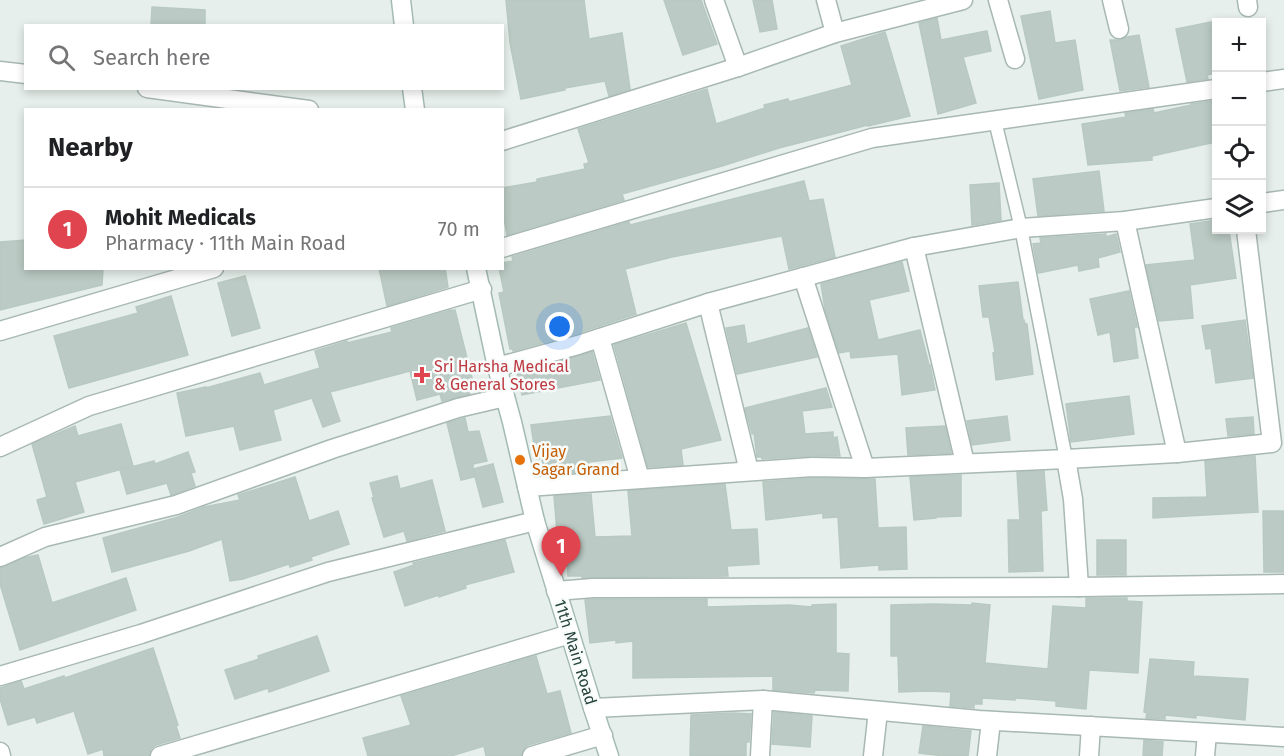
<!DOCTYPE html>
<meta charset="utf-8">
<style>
body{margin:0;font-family:"Fira Sans",sans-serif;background:#f2f2f2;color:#202124}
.controls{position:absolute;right:18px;top:18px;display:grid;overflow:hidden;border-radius:0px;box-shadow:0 3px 9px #0003}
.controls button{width:54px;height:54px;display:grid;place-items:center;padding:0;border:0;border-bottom:2px solid #e0e0e0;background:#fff;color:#202124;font:30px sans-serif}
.you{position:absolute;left:560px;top:327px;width:21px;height:21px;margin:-15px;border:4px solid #fff;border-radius:50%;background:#1a73e8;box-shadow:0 0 0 9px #1a73e833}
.badge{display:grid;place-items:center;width:39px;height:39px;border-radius:50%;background:#d93025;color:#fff;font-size:20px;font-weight:700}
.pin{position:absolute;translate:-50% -50px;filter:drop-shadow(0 2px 3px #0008)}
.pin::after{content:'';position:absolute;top:32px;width:21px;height:18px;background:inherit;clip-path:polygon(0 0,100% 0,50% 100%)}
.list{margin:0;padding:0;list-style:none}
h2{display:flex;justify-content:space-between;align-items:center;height:78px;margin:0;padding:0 24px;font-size:26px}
h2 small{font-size:20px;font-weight:400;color:#757577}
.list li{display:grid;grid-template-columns:39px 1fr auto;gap:18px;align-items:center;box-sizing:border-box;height:84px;padding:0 24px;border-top:2px solid #e0e0e0}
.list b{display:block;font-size:22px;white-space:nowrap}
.list p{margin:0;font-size:20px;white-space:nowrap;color:#757577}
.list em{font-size:20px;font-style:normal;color:#757577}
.icon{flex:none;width:33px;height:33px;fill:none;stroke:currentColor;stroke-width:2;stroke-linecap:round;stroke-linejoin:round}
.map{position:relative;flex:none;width:1284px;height:756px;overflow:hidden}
.search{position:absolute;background:#fff;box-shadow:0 3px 9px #0003;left:24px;top:24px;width:480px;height:66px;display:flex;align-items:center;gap:15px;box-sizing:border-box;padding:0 21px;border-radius:0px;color:#757577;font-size:22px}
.panel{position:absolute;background:#fff;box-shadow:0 3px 9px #0003;left:24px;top:108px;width:480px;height:162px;border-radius:0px}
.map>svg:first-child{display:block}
</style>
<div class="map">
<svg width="1284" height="756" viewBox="0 0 1284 756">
<rect width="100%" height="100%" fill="#e6efeb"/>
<g fill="#bbcac4" stroke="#b8c9c2" stroke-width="1.5">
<polygon points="506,0 584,0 589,39 622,33 630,89 609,96 605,81 565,88 565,90 521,99 510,43"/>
<polygon points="664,0 701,0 717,44 683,55"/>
<polygon points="753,0 772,0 777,29 760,32"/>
<polygon points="152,7 205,10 205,26 151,26"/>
<polygon points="1050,11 1055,43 1075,40 1083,90 1039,99 1021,16"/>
<polygon points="937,18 941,40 987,31 991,51 963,57 976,103 938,114 919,23"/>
<polygon points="1216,21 1216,73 1207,75 1208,79 1187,82 1176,29"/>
<polygon points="885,32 910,116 868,126 868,125 779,148 722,166 622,194 624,200 507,235 502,208 502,188 537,182 537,179 585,169 584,164 589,163 578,129 707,89 716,124 765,108 764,105 788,99 789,102 852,85 841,46"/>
<polygon points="1139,35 1149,87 1120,91 1110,40 1121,40 1127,37"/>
<polygon points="1212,101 1216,122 1216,142 1152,156 1152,160 1088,165 1082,124 1126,117 1125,113 1153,109 1154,113 1191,105 1191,104"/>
<polygon points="1099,171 1104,211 1038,216 1033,179"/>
<polygon points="804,181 809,201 823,199 835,257 789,269 782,236 672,257 625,269 636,314 575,334 513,351 513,349 510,349 499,293 504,292 499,268 502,268 502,263 513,261 512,257 629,222 630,225"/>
<polygon points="999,183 1001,220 972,225 970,185"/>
<polygon points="1216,220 1216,230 1229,230 1236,278 1190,285 1193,318 1159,321 1146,265 1195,260 1190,224"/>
<polygon points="1106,234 1106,237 1116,234 1120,252 1098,258 1099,267 1079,271 1078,265 1038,273 1033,244 1041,243 1040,238"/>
<polygon points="26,240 26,268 103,268 102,285 0,310 0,242"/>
<polygon points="902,262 909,291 869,300 878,340 920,330 929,365 930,365 935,390 902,395 898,354 851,358 850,351 839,353 825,309 821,284"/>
<polygon points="379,268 445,268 448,287 387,306"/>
<polygon points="245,276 260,328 232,336 218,283"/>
<polygon points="1018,282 1023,320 1024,320 1025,324 1027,324 1033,374 996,380 993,353 995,352 989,317 983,317 979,286"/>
<polygon points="1129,291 1137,327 1134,327 1138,358 1114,362 1110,332 1098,335 1090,299"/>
<polygon points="171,296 188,355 69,388 54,336 138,313 136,307"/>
<polygon points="451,310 451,311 455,310 474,386 468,388 470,394 442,401 440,394 417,400 410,371 330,392 340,421 323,427 312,398 273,410 281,440 240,450 234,426 186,436 177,393 206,387 206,388 260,373 264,385 320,368 315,351 347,341 347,343 392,332 391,328"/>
<polygon points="1245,320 1253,378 1216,383 1211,348 1206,349 1202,326"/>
<polygon points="686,323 721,440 681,449 683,465 648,467 614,345"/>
<polygon points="744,325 747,344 808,328 817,357 737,374 726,328"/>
<polygon points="592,352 600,380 522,395 517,373"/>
<polygon points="826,388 832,407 802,411 805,434 833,432 833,438 837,437 840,456 811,456 762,459 762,457 757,457 754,433 752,434 745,408"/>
<polygon points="1129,396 1134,434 1071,442 1066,404"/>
<polygon points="610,416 622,458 589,462 589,471 552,474 551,471 544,473 542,458 536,459 531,425"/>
<polygon points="1007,416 1010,440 972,445 967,421"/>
<polygon points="1253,417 1254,434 1228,436 1226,419"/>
<polygon points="465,418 468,432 479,431 487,461 473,464 473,469 493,464 503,502 483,507 473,469 474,477 461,480 447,423"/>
<polygon points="121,424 133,466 75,482 84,512 44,524 37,500 47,497 32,444 75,426 78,436"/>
<polygon points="945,426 951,453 908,455 906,428"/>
<polygon points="188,452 195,472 191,473 195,486 171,495 167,483 127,494 120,470 154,461 155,464"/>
<polygon points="1255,456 1258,512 1153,518 1153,498 1207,497 1205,461"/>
<polygon points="1044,471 1047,510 1041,511 1043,571 1009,572 1008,520 1020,520 1017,472"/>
<polygon points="961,475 961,516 936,517 936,518 914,520 910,477"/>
<polygon points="397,476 400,489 432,480 445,531 407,541 404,531 384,537 372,498 374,498 370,483"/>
<polygon points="295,477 309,521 338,511 349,544 311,557 312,560 290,567 289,564 243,579 230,581 222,539 189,551 112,572 103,538 178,517 204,507 240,500 238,495"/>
<polygon points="812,478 875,479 878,528 906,527 907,569 879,570 879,565 841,568 838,517 823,518 823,513 766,520 763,482"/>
<polygon points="725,484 731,530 757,529 759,564 727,566 728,576 582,578 582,576 568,576 566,532 557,533 554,496 591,494 595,537 632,536 628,491"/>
<polygon points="1263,511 1284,511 1284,572 1264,572"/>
<polygon points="505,540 514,572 465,585 466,588 439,597 439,595 405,606 394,572 414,565 413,563"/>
<rect x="1097" y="540" width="29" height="35"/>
<polygon points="38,555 52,603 126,578 136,610 20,650 0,584 0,568 24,558"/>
<polygon points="1086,598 1127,598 1127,601 1142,602 1138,673 1089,670 1086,709 1056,706 1056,701 1015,698 1015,700 982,698 982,704 974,704 974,708 950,706 951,692 927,691 899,692 898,656 891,656 891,605 933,604 972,605 972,603 990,605 985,663 1048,669 1053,606 1086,608"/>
<polygon points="593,599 707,599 707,607 789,605 812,607 812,605 836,604 836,653 849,654 848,691 815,690 814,693 773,690 773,676 633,678 633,641 616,643 616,640 590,643 585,600"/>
<polygon points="317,636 329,671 269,692 268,688 235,699 225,670 259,659 258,656"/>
<polygon points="153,648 178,725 176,726 180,738 156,745 151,749 149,756 104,756 103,749 88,754 74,711 37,723 35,717 8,725 0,699 0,688 21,681 24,689 64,676 65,678"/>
<polygon points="536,656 547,694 560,691 571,733 528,745 524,749 521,756 486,756 484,746 451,756 368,756 363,738 411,725 401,696"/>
<polygon points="1150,659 1194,662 1193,676 1248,679 1245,720 1196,715 1196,718 1165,715 1165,719 1146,718 1147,713 1144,712"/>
<polygon points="774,712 812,716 810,747 772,744"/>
<polygon points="733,713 751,714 749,742 746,742 746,756 690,756 691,715"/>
<polygon points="923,726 971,731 968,756 944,756 919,753"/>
<polygon points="1144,740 1163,742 1162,756 1143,756"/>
</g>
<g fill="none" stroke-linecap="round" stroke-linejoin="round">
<defs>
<polyline id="lane" points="995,121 1021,228 1066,459"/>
<g id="street">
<polyline points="714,0 738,67"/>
<polyline points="826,0 835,33"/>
<polyline points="998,0 1015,59"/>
<polyline points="1112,0 1119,29"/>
<polyline points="1247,0 1248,7"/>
<polyline points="0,71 26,74"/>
<polyline points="1262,82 1284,79"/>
<polyline points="147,88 309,110"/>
<polyline points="502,141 738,67 835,33 963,0"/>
<polyline points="1262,203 1284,200"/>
<polyline points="1125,221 1177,453"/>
<polyline points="914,247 965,463"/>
<polyline points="502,248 872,138 1216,89"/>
<polyline points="803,277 865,468"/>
<polyline points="708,303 749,471"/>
<polyline points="0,331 214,268"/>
<polyline points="600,338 640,479"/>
<polyline points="497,367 578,345 708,303 914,247 1021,228 1125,221 1216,208"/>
<polyline points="0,447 89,406 482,289"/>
<polyline points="1066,459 1073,499 1079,587"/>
<polyline points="527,487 812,467 865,468 1066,459 1177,453 1272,443 1246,230"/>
<polyline points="0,557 45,537 176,505 332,449 458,408 505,397"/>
<polyline points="556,591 593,588 1079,587 1284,584"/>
<polyline points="0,676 141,634 328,572 535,521"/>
<polyline points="593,708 763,700 979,720 1284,737"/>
<polyline points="0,752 1,756"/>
<polyline points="160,756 570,634"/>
<polyline points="532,756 603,735"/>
<polyline points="760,756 763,700"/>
<polyline points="873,756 878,711"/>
<polyline points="987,756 991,721"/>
<polyline points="1089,756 1091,726"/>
<polyline points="1205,756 1207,733"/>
</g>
<g id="secondary">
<polyline points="401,0 404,26"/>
<polyline points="412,88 415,110"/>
<polyline points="476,268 497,367 512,422 535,521 593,708 609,756"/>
</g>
</defs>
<use href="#lane" stroke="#a8b8b2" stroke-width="15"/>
<use href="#street" stroke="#a8b8b2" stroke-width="21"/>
<use href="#secondary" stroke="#a4bbb3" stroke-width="21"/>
<use href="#lane" stroke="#fff" stroke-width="12"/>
<use href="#street" stroke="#fff" stroke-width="18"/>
<use href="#secondary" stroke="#fff" stroke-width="18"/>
</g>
<path fill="#e0444e" stroke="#f7fbf9" stroke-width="2" d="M419 366h6v6h6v6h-6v6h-6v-6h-6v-6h6z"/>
<circle fill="#e8710a" stroke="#f7fbf9" stroke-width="2" cx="520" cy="460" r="6"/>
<g text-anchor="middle" stroke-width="5" stroke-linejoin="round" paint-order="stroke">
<g font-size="16" fill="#be3a42" stroke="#f7fbf9" text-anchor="start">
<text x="434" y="372">Sri Harsha Medical<tspan x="434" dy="18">&amp; General Stores</tspan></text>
</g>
<g font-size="16" fill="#c56008" stroke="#f7fbf9" text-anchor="start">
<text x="532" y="457">Vijay<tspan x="532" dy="18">Sagar Grand</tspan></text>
</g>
<g font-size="16" fill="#24423a" stroke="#f7fbf9">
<text transform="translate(576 652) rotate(73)" y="6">11th Main Road</text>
</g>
</g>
</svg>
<div class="controls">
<button>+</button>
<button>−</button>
<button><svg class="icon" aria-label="locate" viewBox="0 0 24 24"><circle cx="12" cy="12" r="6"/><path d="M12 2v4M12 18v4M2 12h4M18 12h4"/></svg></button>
<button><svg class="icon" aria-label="layers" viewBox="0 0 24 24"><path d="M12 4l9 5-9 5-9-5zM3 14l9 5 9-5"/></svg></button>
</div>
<div class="you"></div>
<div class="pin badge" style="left:561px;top:576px;background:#e0444e">1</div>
<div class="search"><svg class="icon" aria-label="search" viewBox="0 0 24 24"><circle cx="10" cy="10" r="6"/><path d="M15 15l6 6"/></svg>Search here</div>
<section class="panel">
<h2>Nearby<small></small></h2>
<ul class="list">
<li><span class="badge" style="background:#e0444e">1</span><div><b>Mohit Medicals</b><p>Pharmacy · 11th Main Road</p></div><em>70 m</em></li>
</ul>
</section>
</div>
